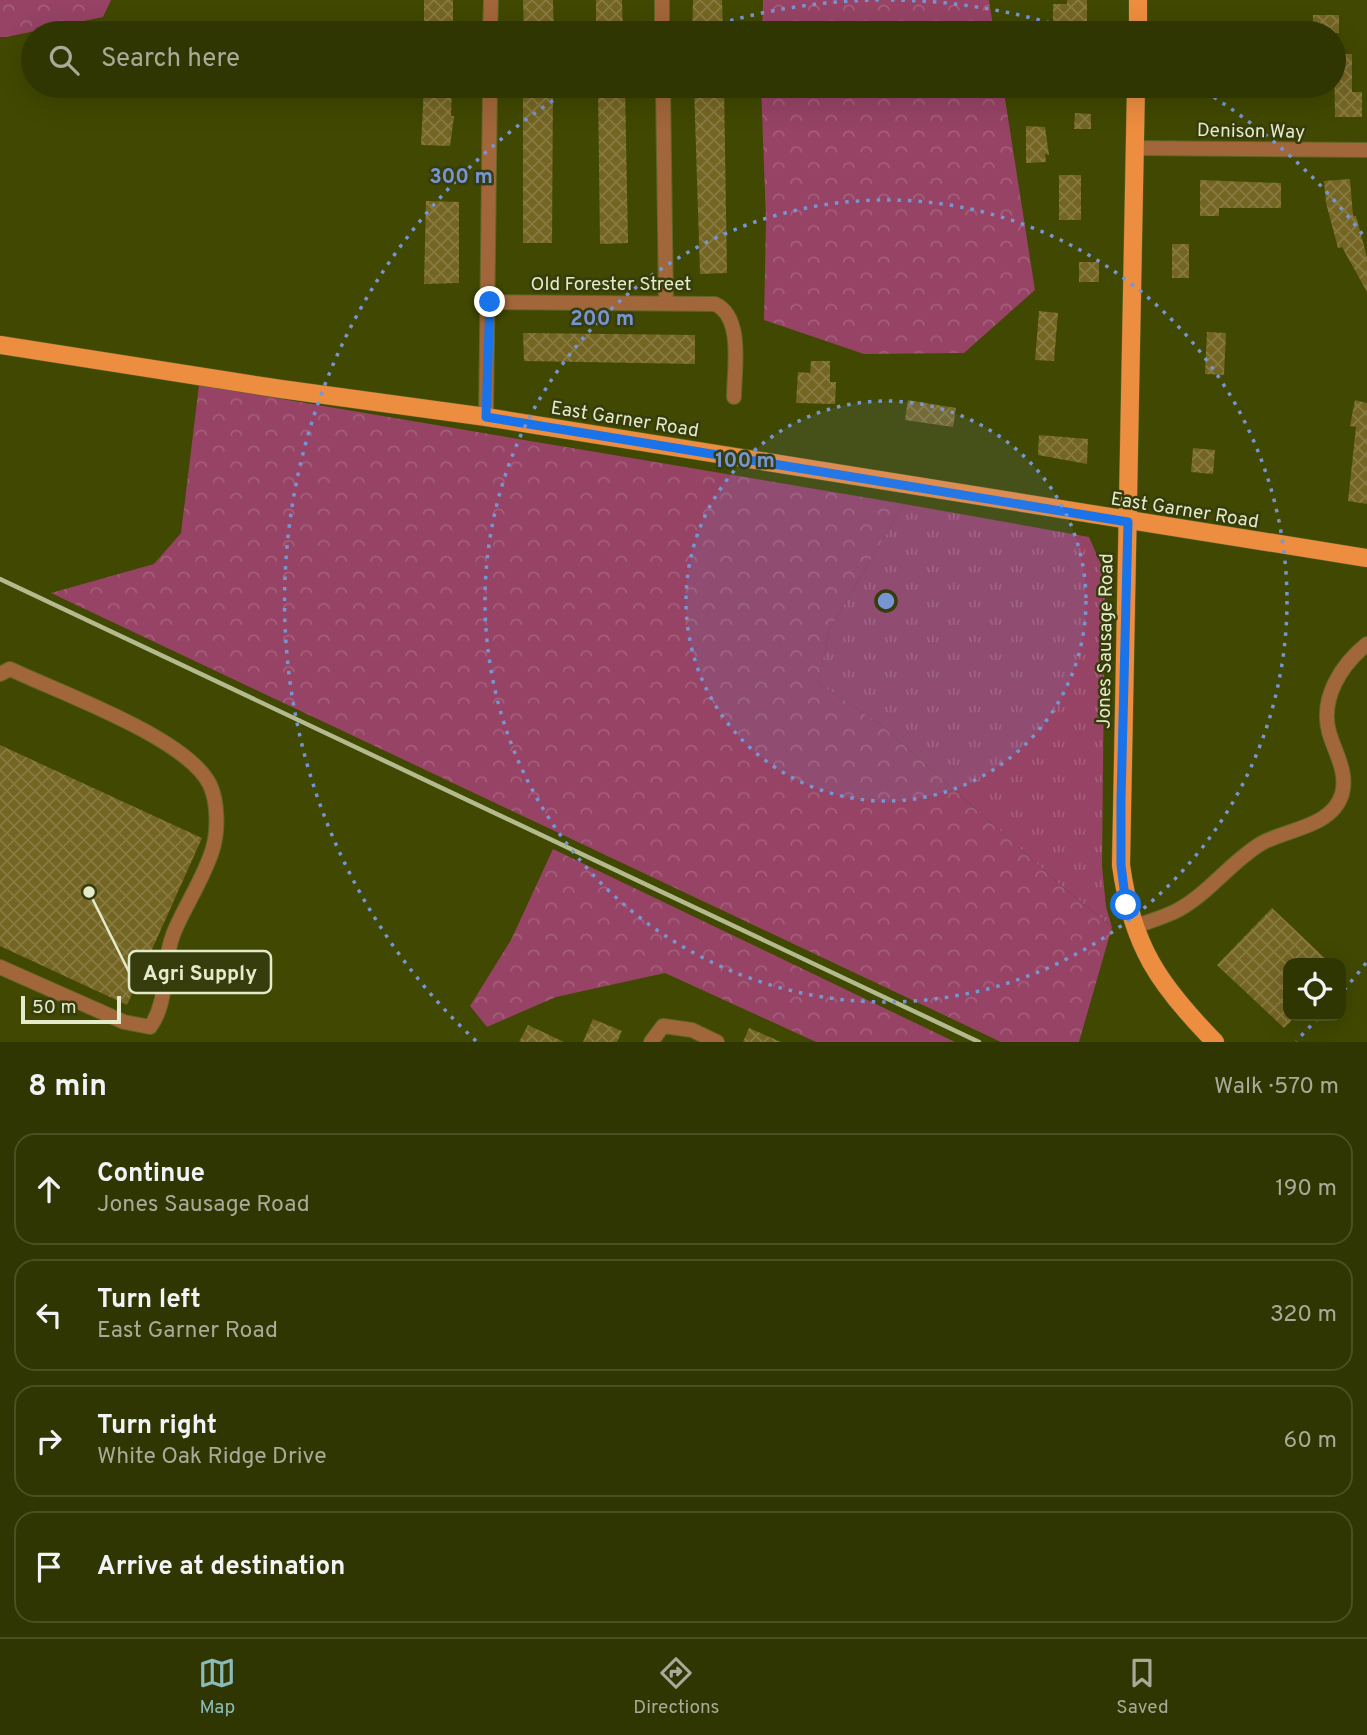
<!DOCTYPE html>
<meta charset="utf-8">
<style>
body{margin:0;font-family:Overpass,sans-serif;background:#383e0b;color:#f1f3f6}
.controls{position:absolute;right:21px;bottom:21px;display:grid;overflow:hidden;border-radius:14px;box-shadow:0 7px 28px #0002}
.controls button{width:63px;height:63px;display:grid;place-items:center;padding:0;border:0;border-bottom:2px solid #4b5023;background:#303601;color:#f1f3f6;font:35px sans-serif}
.scale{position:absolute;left:21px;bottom:18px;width:100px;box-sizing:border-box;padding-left:7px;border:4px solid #e4ebca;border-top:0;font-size:19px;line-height:24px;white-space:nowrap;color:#e4ebca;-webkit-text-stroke:5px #363c0b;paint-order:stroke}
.stop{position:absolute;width:21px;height:21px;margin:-16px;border:5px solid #1a73e8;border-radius:50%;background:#fff}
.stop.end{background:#1a73e8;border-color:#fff;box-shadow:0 2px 7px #0008}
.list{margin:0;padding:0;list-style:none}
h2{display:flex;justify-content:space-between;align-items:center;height:91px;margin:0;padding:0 28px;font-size:30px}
h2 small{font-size:23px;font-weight:400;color:#a8ab99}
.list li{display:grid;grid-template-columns:46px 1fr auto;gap:21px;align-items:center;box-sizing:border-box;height:112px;margin:0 14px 14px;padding:0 14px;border:2px solid #4b5023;border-radius:21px}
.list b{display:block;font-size:26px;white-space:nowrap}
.list p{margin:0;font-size:23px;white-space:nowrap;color:#a8ab99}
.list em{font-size:23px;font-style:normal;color:#a8ab99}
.icon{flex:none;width:38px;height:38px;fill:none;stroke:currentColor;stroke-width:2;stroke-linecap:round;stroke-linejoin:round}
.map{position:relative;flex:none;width:1367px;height:1042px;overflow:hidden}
.search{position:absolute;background:#303601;box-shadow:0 7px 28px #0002;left:21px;right:21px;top:21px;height:77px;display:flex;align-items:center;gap:18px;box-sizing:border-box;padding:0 24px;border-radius:38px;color:#a8ab99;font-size:26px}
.sheet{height:595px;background:#303601}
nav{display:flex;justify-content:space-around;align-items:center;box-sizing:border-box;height:98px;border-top:2px solid #4b5023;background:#303601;font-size:19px;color:#a8ab99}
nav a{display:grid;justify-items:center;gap:4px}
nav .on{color:#8bbbb9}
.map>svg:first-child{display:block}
</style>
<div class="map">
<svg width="1367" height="1042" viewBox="0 0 1367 1042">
<defs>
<pattern id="grass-tufts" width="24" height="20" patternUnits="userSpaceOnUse" patternTransform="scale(1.75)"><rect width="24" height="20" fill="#964365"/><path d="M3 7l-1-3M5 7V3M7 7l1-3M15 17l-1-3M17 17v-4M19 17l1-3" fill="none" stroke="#a55e7a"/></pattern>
<pattern id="forest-crowns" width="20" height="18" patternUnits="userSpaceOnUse" patternTransform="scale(1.75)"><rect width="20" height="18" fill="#964365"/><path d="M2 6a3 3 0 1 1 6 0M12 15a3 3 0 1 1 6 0" fill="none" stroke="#a55e7a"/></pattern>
<pattern id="building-cross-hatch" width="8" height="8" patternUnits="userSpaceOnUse" patternTransform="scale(1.75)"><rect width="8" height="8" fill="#746523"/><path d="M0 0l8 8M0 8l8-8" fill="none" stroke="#887b42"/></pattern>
</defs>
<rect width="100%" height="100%" fill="#404801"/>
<polygon fill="url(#grass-tufts)" points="904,504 1089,537 1105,574 1102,866 1106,907 1112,927 1064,888 880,724 818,683 829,630"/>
<g fill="url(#forest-crowns)">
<polygon points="0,0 111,0 103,17 6,37 0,37"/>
<polygon points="763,0 989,0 994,33 762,33"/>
<polygon points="761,86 1003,86 1035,290 964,353 864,354 764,320 766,220"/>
<polygon points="199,385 904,504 829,630 818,683 880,724 1064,888 1112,927 1079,1042 1001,1042 51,593 154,564 181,533"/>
<polygon points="553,849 955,1042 816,1042 665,973 556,997 487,1027 470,1006 511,940"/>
</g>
<g fill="url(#building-cross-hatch)">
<rect x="424" y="0" width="29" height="33"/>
<polygon points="523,0 553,0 554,33 524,33"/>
<polygon points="596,0 622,0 623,33 596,33"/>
<polygon points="693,0 722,0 723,32 692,33"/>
<polygon points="1067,0 1087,0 1087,21 1053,21 1053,4 1067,4"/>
<rect x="1313" y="15" width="26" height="18"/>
<polygon points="1334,54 1352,54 1352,92 1362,92 1362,117 1335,117"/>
<polygon points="424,86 452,86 451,116 454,116 450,146 421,145"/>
<polygon points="523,86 553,86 552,243 523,243"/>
<polygon points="598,86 625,86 628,243 600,244"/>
<polygon points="694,86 724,86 727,273 700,274"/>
<polygon points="1075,113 1091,114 1091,129 1074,129"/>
<polygon points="1026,126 1045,127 1049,155 1045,154 1046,162 1026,163"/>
<rect x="1059" y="175" width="22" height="45"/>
<polygon points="1350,179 1353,216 1356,216 1367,257 1367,292 1342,247 1338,248 1326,203 1324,181"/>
<polygon points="1200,180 1281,183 1281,208 1219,208 1219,216 1200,216"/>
<polygon points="426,201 459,202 459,283 424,284"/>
<rect x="1172" y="244" width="17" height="34"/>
<rect x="1079" y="262" width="20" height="20"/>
<polygon points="1039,311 1058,313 1054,361 1035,360"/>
<polygon points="1207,332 1226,333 1224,375 1205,374"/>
<polygon points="523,333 695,335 695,364 524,361"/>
<polygon points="811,361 830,361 830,382 836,382 835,404 796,403 798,372 810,373"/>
<polygon points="908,400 956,408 953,427 905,420"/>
<polygon points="1355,400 1367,403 1367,504 1348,501 1356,427 1350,426"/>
<polygon points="1039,435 1088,439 1087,464 1038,455"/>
<polygon points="1193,448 1215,450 1213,474 1191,472"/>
<polygon points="0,745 202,838 127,1005 0,946"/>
<polygon points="1272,908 1330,963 1288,963 1288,1016 1296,1016 1284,1028 1217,965"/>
<polygon points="593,1019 622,1031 617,1042 583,1042"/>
<polygon points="528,1025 564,1042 519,1042"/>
<polygon points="749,1028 781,1042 743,1042"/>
</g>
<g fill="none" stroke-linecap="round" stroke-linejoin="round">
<defs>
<g id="minor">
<polyline points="662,0 662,33"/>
<polyline points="490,33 491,0"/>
<polyline points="663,86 666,302"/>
<polyline points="1134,148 1367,150"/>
<path d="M490,302L715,304C744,317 734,371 734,397"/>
<polyline points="486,417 490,86"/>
<path d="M0,674L10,669C58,692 188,738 210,785C218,802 218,831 213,848C205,876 186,904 175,930C161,961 170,1000 150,1027L124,1022L0,967"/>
<path d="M1134,927C1147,922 1161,918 1174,912C1207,896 1231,861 1262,843C1287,829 1332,827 1342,794C1348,772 1335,753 1329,732C1320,698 1341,665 1367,644"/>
<polyline points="651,1042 663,1026 692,1030 717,1042"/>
</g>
<g id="major">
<polyline points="1138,33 1138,0"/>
<path d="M1136,86L1121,865C1132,946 1159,985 1215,1042"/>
<polyline points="0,345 281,389 486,417 1367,558"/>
</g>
</defs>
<use href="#minor" stroke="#5e6525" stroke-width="16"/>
<use href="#major" stroke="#5e6525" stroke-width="19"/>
<use href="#minor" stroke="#a16639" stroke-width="14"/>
<use href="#major" stroke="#ec8d3f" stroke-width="18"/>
<polyline stroke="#b3bb8e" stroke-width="4.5" points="0,579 979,1042"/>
</g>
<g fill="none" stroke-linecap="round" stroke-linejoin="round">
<polyline stroke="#1a73e8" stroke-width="9" points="490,302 486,417 1128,522 1121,800 1121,865 1126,905"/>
</g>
<circle cx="886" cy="601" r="200" fill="#7795d2" fill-opacity=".12"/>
<g fill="none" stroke="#7795d2" stroke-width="3.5" stroke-dasharray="3.5 7">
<circle cx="886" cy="601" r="200"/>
<circle cx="886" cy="601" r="401"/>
<path d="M1366 963A601 601 0 0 1 1343 991M1318 1018A601 601 0 0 1 1296 1041M476 1041A601 601 0 0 1 576 86M690 33A601 601 0 0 1 881 0M891 0A601 601 0 0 1 1082 33M1196 86A601 601 0 0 1 1366 239"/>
</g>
<g text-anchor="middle" stroke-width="5" stroke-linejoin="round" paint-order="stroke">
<g font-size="19" fill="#e4ebca" stroke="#363c0b">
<text transform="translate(1251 130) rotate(1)" y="7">Denison Way</text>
<text x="611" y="290">Old Forester Street</text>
<text transform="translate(625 418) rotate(9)" y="7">East Garner Road</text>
<text transform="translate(1185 509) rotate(9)" y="7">East Garner Road</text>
<text transform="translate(1104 641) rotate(-89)" y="7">Jones Sausage Road</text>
</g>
</g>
<circle cx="886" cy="601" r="10" fill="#7795d2" stroke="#363c0b" stroke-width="3.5"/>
<g font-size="21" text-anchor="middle" font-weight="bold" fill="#7795d2" stroke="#363c0b" stroke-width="5" stroke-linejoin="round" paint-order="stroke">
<text x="461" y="183">300 m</text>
<text x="602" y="325">200 m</text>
<text x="745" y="467">100 m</text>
</g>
<path fill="none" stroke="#e4ebca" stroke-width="2.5" d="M89 892L129 972"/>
<circle fill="#e4ebca" stroke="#363c0b" stroke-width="2.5" cx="89" cy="892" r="7"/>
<rect fill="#363c0b" stroke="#e4ebca" stroke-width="2.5" x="129" y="951" width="142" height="42" rx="7"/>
<g font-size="21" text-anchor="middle" font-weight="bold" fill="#e4ebca">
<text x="200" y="980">Agri Supply</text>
</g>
</svg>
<div class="controls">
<button><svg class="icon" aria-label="locate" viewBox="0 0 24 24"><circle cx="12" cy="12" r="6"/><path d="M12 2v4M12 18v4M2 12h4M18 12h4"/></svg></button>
</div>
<div class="scale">50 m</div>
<div class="stop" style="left:1126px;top:905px"></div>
<div class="stop end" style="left:490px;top:302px"></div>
<div class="search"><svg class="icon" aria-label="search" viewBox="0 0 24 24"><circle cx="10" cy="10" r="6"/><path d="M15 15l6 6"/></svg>Search here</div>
</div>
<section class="sheet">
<h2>8 min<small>Walk · 570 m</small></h2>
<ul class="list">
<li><svg class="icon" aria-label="ahead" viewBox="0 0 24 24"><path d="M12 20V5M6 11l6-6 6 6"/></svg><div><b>Continue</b><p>Jones Sausage Road</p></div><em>190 m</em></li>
<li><svg class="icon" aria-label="left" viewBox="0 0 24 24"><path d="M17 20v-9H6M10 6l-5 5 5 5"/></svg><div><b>Turn left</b><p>East Garner Road</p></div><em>320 m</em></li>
<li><svg class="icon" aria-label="right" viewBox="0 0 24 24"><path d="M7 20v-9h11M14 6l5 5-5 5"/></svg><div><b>Turn right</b><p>White Oak Ridge Drive</p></div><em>60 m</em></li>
<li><svg class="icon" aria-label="arrive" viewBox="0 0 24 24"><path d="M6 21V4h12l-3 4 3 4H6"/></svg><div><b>Arrive at destination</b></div></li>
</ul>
</section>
<nav>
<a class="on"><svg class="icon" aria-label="map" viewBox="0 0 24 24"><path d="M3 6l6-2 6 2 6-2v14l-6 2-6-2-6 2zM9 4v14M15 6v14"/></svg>Map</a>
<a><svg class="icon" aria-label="directions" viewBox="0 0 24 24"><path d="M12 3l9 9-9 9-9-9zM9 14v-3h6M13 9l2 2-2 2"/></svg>Directions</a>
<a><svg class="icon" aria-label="saved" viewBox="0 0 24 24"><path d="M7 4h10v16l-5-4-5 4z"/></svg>Saved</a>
</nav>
